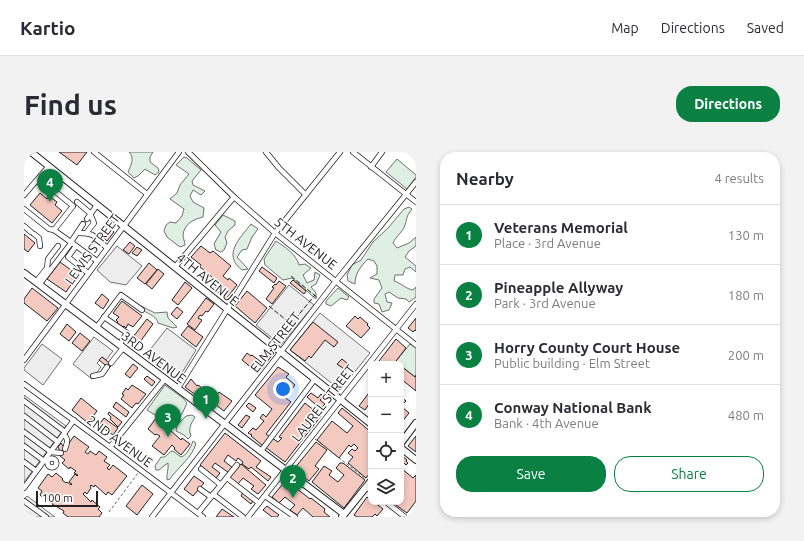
<!DOCTYPE html>
<meta charset="utf-8">
<style>
body{margin:0;font-family:Ubuntu,sans-serif;background:#f2f2f3;color:#2b2b33}
.controls{position:absolute;right:12px;bottom:12px;display:grid;overflow:hidden;border-radius:8px;box-shadow:0 2px 6px #0003}
.controls button{width:36px;height:36px;display:grid;place-items:center;padding:0;border:0;border-bottom:1px solid #e1e1e2;background:#fff;color:#2b2b33;font:20px sans-serif}
.scale{position:absolute;left:12px;bottom:10px;width:62px;box-sizing:border-box;padding-left:4px;border:2px solid #222;border-top:0;font-size:11px;line-height:14px;white-space:nowrap;color:#222;-webkit-text-stroke:3px #fff;paint-order:stroke}
.you{position:absolute;left:259px;top:237px;width:14px;height:14px;margin:-10px;border:3px solid #fff;border-radius:50%;background:#1a73e8;box-shadow:0 0 0 6px #1a73e833}
.badge{display:grid;place-items:center;width:26px;height:26px;border-radius:50%;background:#0b8043;color:#fff;font-size:13px;font-weight:700}
.pin{position:absolute;translate:-50% -33px;filter:drop-shadow(0 1px 2px #0008)}
.pin::after{content:'';position:absolute;top:21px;width:14px;height:12px;background:inherit;clip-path:polygon(0 0,100% 0,50% 100%)}
.list{margin:0;padding:0;list-style:none}
h2{display:flex;justify-content:space-between;align-items:center;height:52px;margin:0;padding:0 16px;font-size:17px}
h2 small{font-size:13px;font-weight:400;color:#7c7c81}
.list li{display:grid;grid-template-columns:26px 1fr auto;gap:12px;align-items:center;box-sizing:border-box;height:60px;padding:0 16px;border-top:1px solid #e1e1e2}
.list b{display:block;font-size:15px;white-space:nowrap}
.list p{margin:0;font-size:13px;white-space:nowrap;color:#7c7c81}
.list em{font-size:13px;font-style:normal;color:#7c7c81}
.actions{display:flex;gap:8px;padding:12px 16px}
.actions a{flex:1;padding:9px 0;border:1px solid #0b8043;border-radius:16px;text-align:center;font-size:14px;color:#0b8043}
.actions .main{background:#0b8043;color:#fff}
.icon{flex:none;width:22px;height:22px;fill:none;stroke:currentColor;stroke-width:2;stroke-linecap:round;stroke-linejoin:round}
.map{position:relative;flex:none;width:392px;height:365px;overflow:hidden;border-radius:16px}
header{display:flex;align-items:center;gap:24px;box-sizing:border-box;height:56px;padding:0 20px;background:#fff;border-bottom:1px solid #e1e1e2}
header strong{font-size:19px}
nav{display:flex;gap:22px;margin-inline-start:auto;font-size:14px}
.intro{display:flex;align-items:center;justify-content:space-between;box-sizing:border-box;height:96px;padding:0 24px}
h1{margin:0;font-size:28px}
.button{padding:10px 18px;border-radius:16px;background:#0b8043;color:#fff;font-size:14px;font-weight:700}
main{display:flex;gap:24px;padding:0 24px}
aside{flex:1;background:#fff;border-radius:16px;box-shadow:0 2px 6px #0003}
.map>svg:first-child{display:block}
</style>
<header>
<strong>Kartio</strong>
<nav><a>Map</a><a>Directions</a><a>Saved</a></nav>
</header>
<div class="intro"><h1>Find us</h1><a class="button">Directions</a></div>
<main>
<div class="map">
<svg width="392" height="365" viewBox="0 0 392 365">
<rect width="100%" height="100%" fill="#fff"/>
<g fill="#e0efe3" stroke="#6f6f6f">
<path d="M105,0H129L126,5V10L134,16L135,20L131,23L121,17L114,24L110,26L104,20C107,13 111,6 105,0Z"/>
<path d="M160,5L163,6L177,18L168,29L169,33L181,39L177,43L169,38L166,44L169,50L180,56L179,65C170,67 160,72 159,83C159,86 161,90 161,93L156,95L143,85L140,79L142,73L146,70L152,71L158,64L160,57L146,47L153,41L156,33L165,22L152,13Z"/>
<polygon points="373,7 392,23 392,25 383,37 362,20"/>
<path d="M385,55L388,57C381,66 384,65 381,73C379,80 372,84 369,91L373,96L385,91L392,85V94L385,99L381,105L392,114V120L386,115L381,117L379,123H371L370,129C377,131 382,137 389,138L392,135V145L385,150L382,147L374,146L365,140L361,142L363,150L368,151L365,158L358,160L355,152L350,151V147L358,136L355,128L346,126L353,122V114L350,109L344,107C337,114 331,121 331,132L324,129L323,123L328,113L337,108L349,90L364,76L380,57Z"/>
<polygon points="199,63 211,69 211,73 204,79 201,85 203,91 200,98 197,100 192,98 190,92 197,80 191,73"/>
<path d="M227,72L234,77L228,85L223,97L218,98L213,105L224,117L218,118C198,103 216,86 227,72Z"/>
<path d="M252,89C261,95 272,102 275,113L281,112L287,116L279,123L283,131L290,128L291,120L296,123L292,132L287,135L292,141V147L268,126L259,128L241,113L240,107Z"/>
<polygon points="314,136 325,145 323,148 317,146 307,154 302,152 302,149"/>
<path d="M115,153L131,161L143,160L144,166L153,175L149,176L134,171C132,163 125,163 119,158C119,158 115,153 115,153Z"/>
<polygon points="386,192 392,196 392,223 391,225 377,214 377,212 372,209"/>
<polygon points="141,233 159,246 163,251 158,262 149,271 146,272 134,264 131,263 123,258"/>
<path d="M168,263L171,265C167,272 164,276 167,284L164,287L160,283L152,279L153,273L162,264Z"/>
<path d="M169,289L172,291C169,305 154,315 146,327L143,328C142,322 145,317 144,311L141,313L135,318H132L131,314L137,305C141,306 143,303 146,300L149,299L157,305C162,304 167,295 169,289Z"/>
</g>
<g fill="#ededed" stroke="#6f6f6f">
<polygon points="93,94 118,114 102,133 86,130 73,118"/>
<polygon points="265,133 290,153 257,193 232,173"/>
<polygon points="296,161 346,201 316,238 266,198"/>
<polygon points="143,176 172,198 154,227 122,203"/>
<polygon points="70,185 89,199 82,208 78,205 73,211 77,215 68,227 49,212"/>
<polygon points="18,192 38,207 19,233 0,218 0,216"/>
<polygon points="0,243 42,274 0,330"/>
<polygon points="3,344 31,365 10,365 0,357 0,347"/>
</g>
<g fill="#f3c9c0" stroke="#222">
<polygon points="35,0 63,0 53,13"/>
<polygon points="16,41 23,47 25,44 33,50 31,53 38,59 28,71 6,53"/>
<polygon points="83,74 90,80 83,89 76,83"/>
<polygon points="0,82 11,91 4,100 0,97"/>
<polygon points="106,90 111,94 105,102 99,98"/>
<polygon points="177,94 186,101 189,99 207,114 199,124 204,128 205,126 213,133 202,147 190,137 195,131 176,115 177,113 167,105"/>
<polygon points="113,95 118,98 113,104 108,101"/>
<polygon points="36,110 54,123 42,140 23,127"/>
<polygon points="125,111 133,118 121,132 113,126"/>
<polygon points="238,115 253,126 250,131 235,119"/>
<polygon points="134,117 140,122 128,137 122,132"/>
<polygon points="269,128 282,139 280,142 266,131"/>
<polygon points="255,129 262,134 248,152 242,147 250,136 248,135 251,132 252,133"/>
<polygon points="161,130 168,136 154,153 148,148"/>
<polygon points="8,136 34,156 23,169 0,151 0,147"/>
<polygon points="223,139 243,156 231,171 211,154"/>
<polygon points="78,142 85,148 79,157 71,151"/>
<polygon points="182,146 190,152 184,160 182,159 178,164 176,163 174,166 178,168 171,178 163,172"/>
<polygon points="98,149 118,164 109,175 104,172 102,176 100,174 99,175 93,171 94,170 92,168 95,165 89,161"/>
<polygon points="153,155 159,160 153,167 147,162"/>
<polygon points="331,164 334,167 336,165 344,172 343,173 346,176 337,186 322,174"/>
<polygon points="392,166 392,179 391,178 389,180 384,176"/>
<polygon points="123,167 129,172 116,190 109,185"/>
<polygon points="289,170 314,190 310,195 301,188 287,206 285,204 281,209 266,198"/>
<polygon points="43,172 52,180 45,189 36,182"/>
<polygon points="164,174 179,185 172,195 157,183"/>
<polygon points="56,181 66,189 58,199 48,191"/>
<polygon points="372,187 382,196 372,209 375,212 359,212 355,209"/>
<polygon points="247,198 250,201 242,211 239,209"/>
<polygon points="223,201 227,204 228,203 241,213 234,221 218,208"/>
<polygon points="78,205 88,213 85,216 75,208"/>
<polygon points="318,207 324,212 320,217 313,212"/>
<polygon points="109,212 114,216 106,226 101,222"/>
<polygon points="377,214 391,225 392,223 392,239 377,227"/>
<polygon points="254,215 265,222 262,225 271,233 268,237 265,234 258,243 267,250 242,282 246,285 239,294 227,284 228,283 224,281 229,276 232,278 240,269 236,266 239,262 242,265 248,257 231,243"/>
<polygon points="123,224 131,230 128,234 120,227"/>
<polygon points="167,227 173,234 174,233 181,238 183,237 187,240 181,248 174,243 173,244 161,235"/>
<polygon points="108,233 122,242 114,252 112,251 108,256 97,247 100,243 98,242 102,236 104,238"/>
<polygon points="347,238 347,249 341,258 335,254"/>
<polygon points="188,240 192,244 195,240 208,249 200,259 188,250 189,248 185,244"/>
<polygon points="287,241 294,246 297,242 300,245 296,248 301,252 295,258 291,254 292,253 283,245"/>
<polygon points="377,245 382,249 377,254 385,261 377,271"/>
<polygon points="57,246 73,259 64,271 48,258"/>
<polygon points="92,250 105,260 102,265 89,255"/>
<polygon points="225,251 232,256 229,260 222,254"/>
<polygon points="281,251 297,264 261,310 241,295 248,286 254,290 258,286 255,285"/>
<polygon points="318,256 347,280 347,320 342,326 324,311 329,305 324,301 328,297 331,299 334,296 330,292 327,295 325,293 315,306 293,288 308,269 323,281 329,274 314,261"/>
<polygon points="85,260 98,270 94,275 86,267 87,265 84,262"/>
<polygon points="222,263 226,265 218,276 214,273"/>
<polygon points="80,266 94,276 89,283 75,273"/>
<polygon points="132,266 139,272 138,274 144,279 145,277 157,288 158,286 166,292 157,303 150,297 151,296 148,293 140,303 128,294 136,284 132,282 131,283 124,277"/>
<polygon points="201,281 237,309 232,315 247,325 244,329 227,315 225,317 218,312 219,310 214,306 212,309 204,303 200,309 209,316 205,321 191,311 188,315 196,321 192,326 176,313"/>
<polygon points="50,284 65,295 61,300 64,302 66,299 72,303 75,299 83,305 80,309 86,313 83,316 85,318 89,313 103,324 88,343 84,340 82,343 71,333 70,335 67,333 66,334 67,336 63,342 61,340 59,342 67,350 68,348 76,355 74,357 78,361 75,365 44,365 39,361 40,359 28,352 29,350 24,346 23,348 16,343 18,339 14,336 24,322 28,325 32,321 39,327 38,328 42,331 43,330 47,333 48,332 45,330 51,322 53,324 54,323 50,321 52,319 46,315 45,317 38,311 41,308 36,304 39,299 37,301 34,295 37,291 41,297"/>
<polygon points="392,284 392,300 384,294"/>
<polygon points="292,290 303,298 291,314 295,317 285,329 270,317"/>
<polygon points="377,303 383,308 382,309 384,311 382,313 380,311 377,314"/>
<polygon points="316,311 319,311 341,328 320,356 288,330 300,314 308,319 305,323 314,330 320,323 312,316"/>
<polygon points="217,312 242,333 234,342 227,337 230,334 219,326 213,333 205,326"/>
<polygon points="377,316 389,326 392,323 392,349 383,361 368,350 377,350"/>
<polygon points="170,324 180,331 169,344 160,337"/>
<polygon points="262,328 286,347 287,346 301,357 300,360 306,365 289,365 279,356 273,363 266,358 271,353 261,345 255,351 248,345"/>
<polygon points="118,333 129,342 113,363 102,354"/>
<polygon points="219,340 229,349 227,352 217,344"/>
<polygon points="343,345 347,348 347,350 350,350 359,357 353,364 351,362 348,365 333,365 330,363"/>
<polygon points="243,354 255,363 253,365 248,365 239,358"/>
<polygon points="198,357 210,365 192,365"/>
</g>
<g fill="none" stroke-linecap="round" stroke-linejoin="round">
<defs>
<g id="minor">
<polyline points="70,0 123,42"/>
<polyline points="164,0 210,45 251,81 392,193"/>
<polyline points="242,0 255,16 282,43"/>
<polyline points="329,0 392,50"/>
<polyline points="347,15 358,0"/>
<polyline points="15,26 49,54 30,78"/>
<polyline points="0,43 25,14"/>
<polyline points="53,50 66,61 70,71 63,80"/>
<polyline points="0,57 25,77 30,78 73,109"/>
<polyline points="63,67 73,53"/>
<polyline points="0,74 7,80"/>
<polyline points="53,81 59,72"/>
<polyline points="10,82 15,86 16,94"/>
<path d="M47,90L53,81C70,80 71,85 83,96"/>
<polyline points="52,94 44,105 64,121"/>
<polyline points="151,115 210,45"/>
<polyline points="12,130 23,116 24,107 34,94"/>
<polyline points="15,133 48,90"/>
<polyline points="80,165 103,181 95,193"/>
<polyline points="72,176 97,143 118,158"/>
<polyline points="0,208 155,0"/>
<polyline points="87,211 99,196"/>
<polyline points="69,224 78,222 83,215"/>
<polyline points="0,232 86,295 179,365"/>
<polyline points="154,236 251,81 316,0"/>
<polyline points="0,249 41,280"/>
<polyline points="0,264 34,290"/>
<polyline points="0,280 27,300 37,301"/>
<path d="M40,283C45,287 43,291 41,297"/>
<polyline points="0,294 20,309"/>
<polyline points="86,295 141,227"/>
<polyline points="237,299 291,227"/>
<circle cx="28" cy="311" r="4.5"/>
<polyline points="0,310 12,319"/>
<polyline points="177,317 197,333"/>
<polyline points="203,326 235,351"/>
<polyline points="342,335 347,339"/>
<polyline points="0,336 50,268"/>
<polyline points="176,337 187,345"/>
<polyline points="189,342 219,365"/>
<polyline points="241,344 271,365"/>
<polyline points="0,349 22,365"/>
<polyline points="362,350 381,365"/>
<polyline points="174,361 213,313"/>
<polyline points="128,365 312,129 392,30"/>
<polyline points="224,365 392,152"/>
</g>
<g id="major">
<polyline points="7,0 347,272"/>
<polyline points="0,121 201,272 320,362"/>
<polyline points="377,291 392,271"/>
<polyline points="377,296 392,308"/>
<polyline points="318,365 347,329"/>
</g>
</defs>
<use href="#minor" stroke="#222" stroke-width="6"/>
<use href="#major" stroke="#222" stroke-width="8"/>
<g stroke="#646464" stroke-width="1" stroke-dasharray="3 2" stroke-linecap="butt">
<polyline points="291,287 342,327"/>
<polyline points="85,360 114,321"/>
</g>
<use href="#minor" stroke="#fff" stroke-width="4.5"/>
<use href="#major" stroke="#fff" stroke-width="6"/>
<g stroke="#222" stroke-width="1" stroke-dasharray="5 2" stroke-linecap="butt">
<polyline points="267,124 294,146"/>
<polyline points="245,154 267,172 291,143"/>
</g>
</g>
<g text-anchor="middle" stroke-width="3" stroke-linejoin="round" paint-order="stroke">
<g font-size="13" fill="#222" stroke="#fff">
<text transform="translate(282 91) rotate(38)" y="5">5TH AVENUE</text>
<text transform="translate(68 97) rotate(-54)" y="5">LEWIS STREET</text>
<text transform="translate(184 127) rotate(39)" y="5">4TH AVENUE</text>
<text transform="translate(251 190) rotate(-52)" y="5">ELM STREET</text>
<text transform="translate(130 205) rotate(37)" y="5">3RD AVENUE</text>
<text transform="translate(299 251) rotate(-52)" y="5">LAUREL STREET</text>
<text transform="translate(96 289) rotate(36)" y="5">2ND AVENUE</text>
</g>
</g>
</svg>
<div class="controls">
<button>+</button>
<button>−</button>
<button><svg class="icon" aria-label="locate" viewBox="0 0 24 24"><circle cx="12" cy="12" r="6"/><path d="M12 2v4M12 18v4M2 12h4M18 12h4"/></svg></button>
<button><svg class="icon" aria-label="layers" viewBox="0 0 24 24"><path d="M12 4l9 5-9 5-9-5zM3 14l9 5 9-5"/></svg></button>
</div>
<div class="scale">100 m</div>
<div class="you"></div>
<div class="pin badge" style="left:182px;top:267px">1</div>
<div class="pin badge" style="left:269px;top:346px">2</div>
<div class="pin badge" style="left:144px;top:285px">3</div>
<div class="pin badge" style="left:26px;top:50px">4</div>
</div>
<aside>
<h2>Nearby<small>4 results</small></h2>
<ul class="list">
<li><span class="badge">1</span><div><b>Veterans Memorial</b><p>Place · 3rd Avenue</p></div><em>130 m</em></li>
<li><span class="badge">2</span><div><b>Pineapple Allyway</b><p>Park · 3rd Avenue</p></div><em>180 m</em></li>
<li><span class="badge">3</span><div><b>Horry County Court House</b><p>Public building · Elm Street</p></div><em>200 m</em></li>
<li><span class="badge">4</span><div><b>Conway National Bank</b><p>Bank · 4th Avenue</p></div><em>480 m</em></li>
</ul>
<div class="actions"><a class="main">Save</a><a>Share</a></div>
</aside>
</main>
